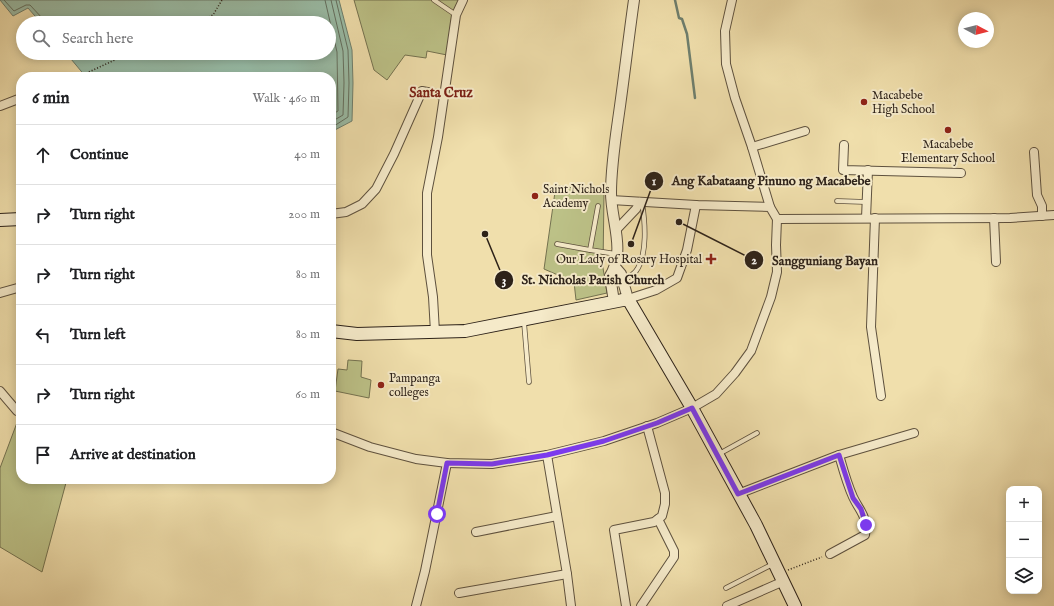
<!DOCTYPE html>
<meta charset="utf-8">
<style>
body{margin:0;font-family:"IM FELL English",serif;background:#f6f6f6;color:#202124}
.controls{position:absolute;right:12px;bottom:12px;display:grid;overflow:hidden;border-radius:8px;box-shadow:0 2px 10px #0003}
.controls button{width:36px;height:36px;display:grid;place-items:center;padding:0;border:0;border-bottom:1px solid #e0e0e0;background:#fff;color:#202124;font:20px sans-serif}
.compass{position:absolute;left:958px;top:12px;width:36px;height:36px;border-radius:50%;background:#fff;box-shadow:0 2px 10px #0003;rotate:97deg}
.stop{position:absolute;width:12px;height:12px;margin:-9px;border:3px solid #7c3aed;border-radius:50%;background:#fff}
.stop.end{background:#7c3aed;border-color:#fff;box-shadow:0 1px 4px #0008}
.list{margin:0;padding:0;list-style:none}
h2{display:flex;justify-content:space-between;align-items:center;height:52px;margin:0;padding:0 16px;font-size:17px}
h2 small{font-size:13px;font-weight:400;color:#757577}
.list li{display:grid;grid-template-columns:26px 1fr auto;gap:12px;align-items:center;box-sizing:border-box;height:60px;padding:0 16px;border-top:1px solid #e0e0e0}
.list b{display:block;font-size:15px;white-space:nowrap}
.list em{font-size:13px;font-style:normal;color:#757577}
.icon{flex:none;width:22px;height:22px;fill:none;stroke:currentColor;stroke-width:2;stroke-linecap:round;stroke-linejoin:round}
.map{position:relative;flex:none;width:1054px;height:606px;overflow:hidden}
.search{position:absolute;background:#fff;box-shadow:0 2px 10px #0003;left:16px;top:16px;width:320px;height:44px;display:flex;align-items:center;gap:10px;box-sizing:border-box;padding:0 14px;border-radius:22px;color:#757577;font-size:15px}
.panel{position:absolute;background:#fff;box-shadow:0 2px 10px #0003;left:16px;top:72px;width:320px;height:412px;border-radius:16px}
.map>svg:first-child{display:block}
</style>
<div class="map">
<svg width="1054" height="606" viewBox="0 0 1054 606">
<rect width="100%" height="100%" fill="#f0dfac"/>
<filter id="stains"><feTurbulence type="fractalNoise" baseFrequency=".005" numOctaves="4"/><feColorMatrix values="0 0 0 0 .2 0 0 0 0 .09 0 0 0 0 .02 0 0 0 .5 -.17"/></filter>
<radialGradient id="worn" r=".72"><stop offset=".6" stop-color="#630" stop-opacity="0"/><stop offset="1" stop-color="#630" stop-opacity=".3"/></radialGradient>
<g fill="#bcc187" stroke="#747250">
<polygon points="354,0 459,0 452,14 447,55 427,51 426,58 405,55 387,80 374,70"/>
<polygon points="556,185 604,193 603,268 607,293 576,300 574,282 544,269"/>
<polygon points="348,360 362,361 361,377 371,380 369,398 335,391 338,369 347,370"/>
<polygon points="21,412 21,479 67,479 42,572 0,547 0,468"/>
</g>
<polygon fill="#9abda7" stroke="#6e7f6e" points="0,0 339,0 352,50 353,83 352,121 331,132 331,77 86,77 66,53 329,53 329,23 41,23 28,8 13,16"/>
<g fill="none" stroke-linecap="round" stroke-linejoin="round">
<g stroke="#647060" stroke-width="1">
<polyline points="4,0 14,11 26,5 30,5 43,19 44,23"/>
<polyline points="325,0 337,52 338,111 331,115"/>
<polyline points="331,0 343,51 344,83 343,115 331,122"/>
<polyline points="331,128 348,117 349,83 348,50 336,0"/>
</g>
<polyline stroke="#6e7f6e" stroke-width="2.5" points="675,0 679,18 682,19 687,34 695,98"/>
<defs>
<g id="service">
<polyline points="434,0 456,15"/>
<polyline points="837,201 866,202"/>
<polyline points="598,206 590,250 616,254"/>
<polyline points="557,244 590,250"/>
<path d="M623,281C627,278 633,275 636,271C648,255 645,221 642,202"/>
<polyline points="524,322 529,382"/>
<polyline points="719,454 757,433"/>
<polyline points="726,588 773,564"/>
</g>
<g id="minor">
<polyline points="732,0 725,31 726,64 735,98 752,147 770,207"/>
<polyline points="0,106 21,98"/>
<polyline points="844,145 843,170 961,173"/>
<polyline points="752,147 805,131"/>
<polyline points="1034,152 1037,195 1042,206 1042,216"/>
<polyline points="611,200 696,205 770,207 777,219 1010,218 1054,215"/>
<polyline points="331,214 346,212 362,204 376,189 394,154 422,91 443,95"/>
<polyline points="866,218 868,170"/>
<polyline points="875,218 871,327 881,396"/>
<polyline points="994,218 996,262"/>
<polyline points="617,229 636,209 640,202"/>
<polyline points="0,293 21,287"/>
<polyline points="628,299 656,290 677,278 687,250 696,205"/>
<polyline points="435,332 433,297 427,255 427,193 438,137 456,15 463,0"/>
<polyline points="0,391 17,411"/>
<polyline points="331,432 370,447 416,459 447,463 492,464 547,455 604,441 657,423 692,408 716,394 735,373 751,351 771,297 777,272 776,245 777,219"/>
<polyline points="547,455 567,574 571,606"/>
<polyline points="738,494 839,455 914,433"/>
<polyline points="476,532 557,516"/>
<path d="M830,554L865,535C868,516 860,512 853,497C847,484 843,469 839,455"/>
<polyline points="459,593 567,574"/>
<polyline points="416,606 425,571 447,463"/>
<polyline points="626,606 614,530 654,522 662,516 665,504 665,493 647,426"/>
<polyline points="641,606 674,557 674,551 658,519"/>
<polyline points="727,606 784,581"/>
</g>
<g id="tertiary">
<polyline points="615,267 621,274 628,299"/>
<path d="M614,302L610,276C626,250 611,221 611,193C611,164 616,135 620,106C625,70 629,35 634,0"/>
</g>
<g id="secondary">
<polyline points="0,220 21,219"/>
<polyline points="331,331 357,334 465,331 628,299 692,408 756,525 795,606"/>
</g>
</defs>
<use href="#service" stroke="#5e513e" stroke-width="5.5"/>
<use href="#minor" stroke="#5e513e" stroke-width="10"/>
<use href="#tertiary" stroke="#5e513e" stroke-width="12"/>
<use href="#secondary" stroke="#2d2219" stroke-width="14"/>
<g stroke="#2d2219" stroke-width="1.5" stroke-dasharray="1 2" stroke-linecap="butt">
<polyline points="195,23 213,15 222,0"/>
<polyline points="78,77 130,53"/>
<polyline points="788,570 822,557"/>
</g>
<use href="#service" stroke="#f5eac9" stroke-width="4"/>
<use href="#minor" stroke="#f5eac9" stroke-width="8"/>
<use href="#tertiary" stroke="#f5eac9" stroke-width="10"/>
<use href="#secondary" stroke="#f5eac9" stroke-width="12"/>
</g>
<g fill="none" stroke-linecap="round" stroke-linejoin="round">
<polyline stroke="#7c3aed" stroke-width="5" points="437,514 447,463 492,464 547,455 604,441 657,423 692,408 738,494 839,455 853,498 861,509 866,525"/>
</g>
<g fill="#8f2418" stroke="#f5eac9" stroke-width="1.5">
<circle cx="864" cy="102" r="4"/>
<circle cx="948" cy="130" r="4"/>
<circle cx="535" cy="196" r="4"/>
<path d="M709 253h4v4h4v4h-4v4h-4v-4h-4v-4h4z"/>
<circle cx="381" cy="385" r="4"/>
</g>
<g text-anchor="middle" stroke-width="4" stroke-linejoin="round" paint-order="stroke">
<g font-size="12" fill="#2d2219" stroke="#f5eac9" text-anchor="start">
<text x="872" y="99">Macabebe<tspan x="872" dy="14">High School</tspan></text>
<text x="948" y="148" text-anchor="middle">Macabebe<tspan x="948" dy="14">Elementary School</tspan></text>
<text x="543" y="193">Saint Nichols<tspan x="543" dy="14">Academy</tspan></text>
<text x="702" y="263" text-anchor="end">Our Lady of Rosary Hospital</text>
<text x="389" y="382">Pampanga<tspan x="389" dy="14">colleges</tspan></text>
</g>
<g font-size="14" font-weight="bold" fill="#7a1f14" stroke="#f5eac9">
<text x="441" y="97">Santa Cruz</text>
</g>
</g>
<path fill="none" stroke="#2d2219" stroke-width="1.5" d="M631 244L654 181M679 222L754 260M485 234L504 280"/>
<g fill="#2d2219" stroke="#f5eac9" stroke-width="1.5">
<circle cx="631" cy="244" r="4"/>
<circle cx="679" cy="222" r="4"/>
<circle cx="485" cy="234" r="4"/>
<circle cx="654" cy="181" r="10"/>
<circle cx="754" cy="260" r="10"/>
<circle cx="504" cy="280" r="10"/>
</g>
<g font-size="12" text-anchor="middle" font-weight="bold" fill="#fff">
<text x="654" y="185">1</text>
<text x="754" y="264">2</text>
<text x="504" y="284">3</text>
</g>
<g font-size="13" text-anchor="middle" font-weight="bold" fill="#2d2219" stroke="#f5eac9" stroke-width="4" stroke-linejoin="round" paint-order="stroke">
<text x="771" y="185">Ang Kabataang Pinuno ng Macabebe</text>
<text x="825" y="265">Sangguniang Bayan</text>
<text x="593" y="284">St. Nicholas Parish Church</text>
</g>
<rect width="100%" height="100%" filter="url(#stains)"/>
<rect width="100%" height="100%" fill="url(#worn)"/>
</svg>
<div class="controls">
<button>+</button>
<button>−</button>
<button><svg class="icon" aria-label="layers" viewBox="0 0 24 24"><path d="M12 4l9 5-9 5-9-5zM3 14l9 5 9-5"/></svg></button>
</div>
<svg class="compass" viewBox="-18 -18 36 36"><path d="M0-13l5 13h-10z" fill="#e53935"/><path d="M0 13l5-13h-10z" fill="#757577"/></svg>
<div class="stop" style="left:437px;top:514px"></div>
<div class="stop end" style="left:866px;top:525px"></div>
<div class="search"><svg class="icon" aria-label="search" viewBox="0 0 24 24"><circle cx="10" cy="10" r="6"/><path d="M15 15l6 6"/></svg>Search here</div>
<section class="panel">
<h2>6 min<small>Walk · 460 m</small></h2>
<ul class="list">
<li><svg class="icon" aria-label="ahead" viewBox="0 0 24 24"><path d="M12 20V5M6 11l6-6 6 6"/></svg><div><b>Continue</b></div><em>40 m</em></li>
<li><svg class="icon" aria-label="right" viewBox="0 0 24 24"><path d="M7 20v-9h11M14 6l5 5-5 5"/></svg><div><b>Turn right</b></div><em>200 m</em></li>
<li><svg class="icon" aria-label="right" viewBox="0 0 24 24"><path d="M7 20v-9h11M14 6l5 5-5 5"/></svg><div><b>Turn right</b></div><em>80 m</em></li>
<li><svg class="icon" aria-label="left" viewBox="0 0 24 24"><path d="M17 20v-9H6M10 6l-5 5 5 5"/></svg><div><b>Turn left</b></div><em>80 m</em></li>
<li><svg class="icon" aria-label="right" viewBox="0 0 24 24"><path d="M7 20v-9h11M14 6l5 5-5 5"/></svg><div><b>Turn right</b></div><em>60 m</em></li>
<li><svg class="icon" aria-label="arrive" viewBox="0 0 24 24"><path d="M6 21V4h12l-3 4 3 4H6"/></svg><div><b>Arrive at destination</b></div></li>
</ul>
</section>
</div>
